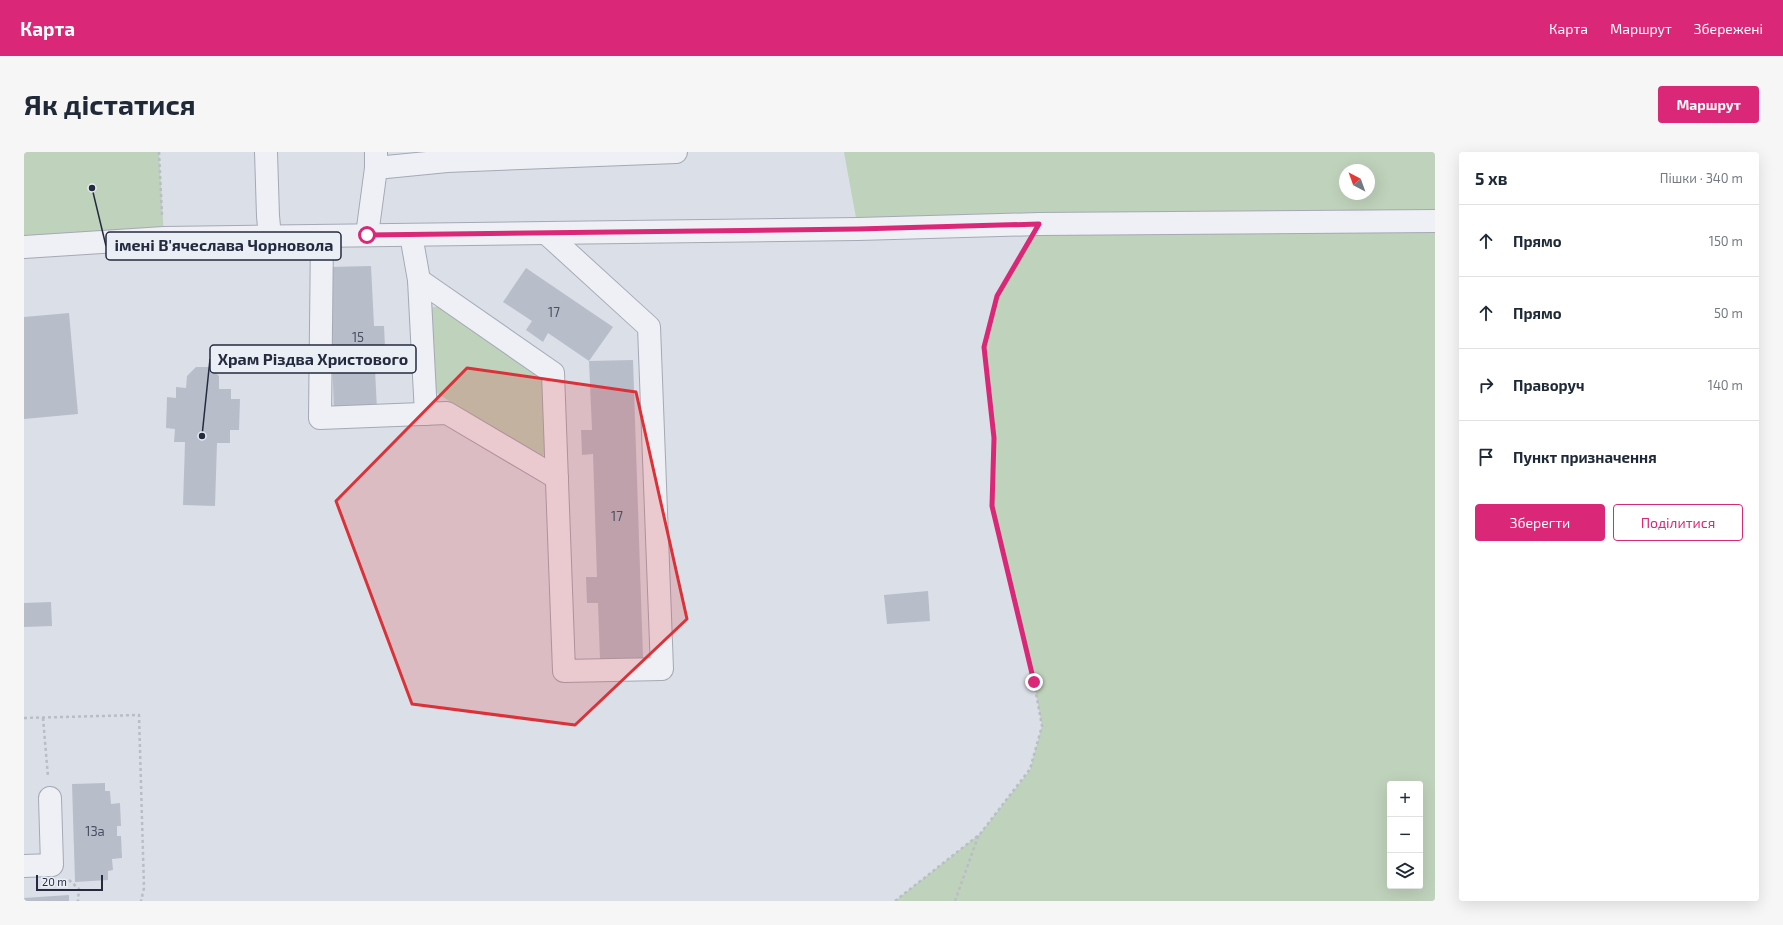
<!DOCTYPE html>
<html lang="uk">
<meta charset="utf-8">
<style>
body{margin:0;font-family:"Exo 2",sans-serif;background:#f6f6f7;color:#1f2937}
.controls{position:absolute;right:12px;bottom:12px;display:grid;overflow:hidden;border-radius:4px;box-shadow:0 4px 16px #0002}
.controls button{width:36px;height:36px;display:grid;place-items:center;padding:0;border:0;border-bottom:1px solid #e0e1e3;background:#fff;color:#1f2937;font:20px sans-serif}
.compass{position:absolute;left:1315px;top:12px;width:36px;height:36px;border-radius:50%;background:#fff;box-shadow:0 4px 16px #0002;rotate:319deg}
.scale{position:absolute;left:12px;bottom:10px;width:67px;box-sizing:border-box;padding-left:4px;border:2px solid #242b3f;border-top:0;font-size:11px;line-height:14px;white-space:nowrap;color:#242b3f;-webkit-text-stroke:3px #eaeef5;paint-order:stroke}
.stop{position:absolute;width:12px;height:12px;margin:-9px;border:3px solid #db2777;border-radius:50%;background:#fff}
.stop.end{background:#db2777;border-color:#fff;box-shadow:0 1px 4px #0008}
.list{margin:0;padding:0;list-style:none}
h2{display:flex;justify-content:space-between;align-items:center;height:52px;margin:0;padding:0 16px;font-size:17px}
h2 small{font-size:13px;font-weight:400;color:#747a83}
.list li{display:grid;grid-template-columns:26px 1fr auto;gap:12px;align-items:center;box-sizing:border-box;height:72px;padding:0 16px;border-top:1px solid #e0e1e3}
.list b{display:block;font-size:15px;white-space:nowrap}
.list em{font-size:13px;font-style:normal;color:#747a83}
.actions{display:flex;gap:8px;padding:12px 16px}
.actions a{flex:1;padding:9px 0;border:1px solid #db2777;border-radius:4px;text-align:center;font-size:14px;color:#db2777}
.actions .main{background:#db2777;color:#fff}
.icon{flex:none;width:22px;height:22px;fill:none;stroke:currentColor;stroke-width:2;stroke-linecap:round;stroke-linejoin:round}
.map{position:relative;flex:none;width:1411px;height:749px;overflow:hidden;border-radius:4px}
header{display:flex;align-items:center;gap:24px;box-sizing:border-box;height:56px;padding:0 20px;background:#db2777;color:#fff}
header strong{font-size:19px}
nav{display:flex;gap:22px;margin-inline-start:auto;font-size:14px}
.intro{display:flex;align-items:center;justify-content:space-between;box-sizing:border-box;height:96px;padding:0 24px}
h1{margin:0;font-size:28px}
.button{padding:10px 18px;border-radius:4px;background:#db2777;color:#fff;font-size:14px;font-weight:700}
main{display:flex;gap:24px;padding:0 24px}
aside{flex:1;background:#fff;border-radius:4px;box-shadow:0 4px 16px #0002}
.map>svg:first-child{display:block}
</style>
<header>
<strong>Карта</strong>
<nav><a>Карта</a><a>Маршрут</a><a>Збережені</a></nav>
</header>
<div class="intro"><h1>Як дістатися</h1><a class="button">Маршрут</a></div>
<main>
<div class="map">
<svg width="1411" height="749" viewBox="0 0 1411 749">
<rect width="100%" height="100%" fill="#dbdfe7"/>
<g fill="#bfd2bb" fill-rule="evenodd">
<polygon points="0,0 135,0 140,86 0,95"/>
<path d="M820,0H1411V749H871L956,682L1006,618L1018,574L1010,530L968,354L970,286L960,195L973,144L1014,73L834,77ZM1321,18H1345V42H1321ZM1366,632H1396V734H1366Z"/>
<polygon points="421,154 516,221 521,229 522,300 518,305 511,306 413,241 407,231 402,161 409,155"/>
</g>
<g fill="#b8bdca">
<polygon points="347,114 350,174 360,174 361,195 350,196 353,258 310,260 305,115"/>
<polygon points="502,116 589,175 565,209 524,181 519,190 502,178 508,169 479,150"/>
<polygon points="45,161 54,262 0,267 0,165"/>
<polygon points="609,208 619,506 576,508 574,451 563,451 562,425 573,425 569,302 558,303 557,278 568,278 565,209"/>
<polygon points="172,215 186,215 195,224 195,237 207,237 207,247 216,247 215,278 206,278 206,291 193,291 191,354 159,353 161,290 150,290 151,277 142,276 143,245 152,246 152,235 162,236 163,224"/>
<polygon points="904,439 906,469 863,472 860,443"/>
<polygon points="27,450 28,474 0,475 0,451"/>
<polygon points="81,631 81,639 86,639 87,652 96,651 97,674 93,674 93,684 97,684 98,706 88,707 89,718 84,719 84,728 51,730 48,632"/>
<polygon points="45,743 45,749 0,749 0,746"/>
</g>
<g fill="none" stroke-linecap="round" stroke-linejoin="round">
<defs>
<g id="minor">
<polyline points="242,0 244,64 246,85"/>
<polyline points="352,16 423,9 652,0"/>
<polyline points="343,83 352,16 352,0"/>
<polyline points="387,83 395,128 402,262"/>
<polyline points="298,84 296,266 423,261 533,326"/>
<polyline points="0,95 140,86 834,77 1015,72 1411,69"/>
<polyline points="395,128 529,221 540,519 638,517 625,175 522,81"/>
<polyline points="0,714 28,713 26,646"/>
</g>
</defs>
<use href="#minor" stroke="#a4a9b5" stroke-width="24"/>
<g stroke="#b9bdc6" stroke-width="2.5" stroke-dasharray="3 3" stroke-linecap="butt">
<polyline points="135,0 138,63"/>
<polyline points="0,566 115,563 120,736 117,749"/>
<polyline points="19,566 24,625"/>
<polyline points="45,728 55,737 54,749"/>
<polyline points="871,749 956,682 1006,617 1018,574 1010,530 968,354 970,287 960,195 973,144 1001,95"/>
<polyline points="931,749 955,682"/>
</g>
<use href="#minor" stroke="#eef0f5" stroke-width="22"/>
</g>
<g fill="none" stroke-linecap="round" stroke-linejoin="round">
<polyline stroke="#db2777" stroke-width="5" points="343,83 834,77 1015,72 973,144 960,195 970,286 968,354 1010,530"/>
</g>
<path fill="#db3139" fill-opacity="0.2" stroke="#db3139" stroke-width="3" stroke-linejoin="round" d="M443,216L612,240L663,467L551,573L388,552L312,349Z"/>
<g text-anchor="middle" stroke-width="3.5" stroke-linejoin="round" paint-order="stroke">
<g font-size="13" fill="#495062">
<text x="530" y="165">17</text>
<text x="334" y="190">15</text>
<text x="593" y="369">17</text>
<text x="71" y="684">13а</text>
</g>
</g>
<path fill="none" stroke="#242b3f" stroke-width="1.5" d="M68 36L82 94M178 284L186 207"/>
<g fill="#242b3f" stroke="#eaeef5" stroke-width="1.5">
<circle cx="68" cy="36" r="4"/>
<circle cx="178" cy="284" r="4"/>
</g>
<g fill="#eaeef5" stroke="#242b3f" stroke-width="1.5">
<rect x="82" y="80" width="235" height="28" rx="4"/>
<rect x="186" y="193" width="206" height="28" rx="4"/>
</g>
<g font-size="16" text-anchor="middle" font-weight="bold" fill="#242b3f">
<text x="200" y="99">імені В'ячеслава Чорновола</text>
<text x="289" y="213">Храм Різдва Христового</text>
</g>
</svg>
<div class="controls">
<button>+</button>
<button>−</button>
<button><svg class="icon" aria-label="layers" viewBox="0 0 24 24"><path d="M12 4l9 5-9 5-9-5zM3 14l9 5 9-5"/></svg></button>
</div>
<svg class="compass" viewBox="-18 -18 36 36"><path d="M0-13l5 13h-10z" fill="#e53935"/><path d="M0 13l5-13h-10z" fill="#747a83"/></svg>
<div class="scale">20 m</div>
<div class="stop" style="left:343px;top:83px"></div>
<div class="stop end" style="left:1010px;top:530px"></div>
</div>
<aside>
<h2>5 хв<small>Пішки · 340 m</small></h2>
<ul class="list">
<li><svg class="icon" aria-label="ahead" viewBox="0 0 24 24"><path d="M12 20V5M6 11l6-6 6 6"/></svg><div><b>Прямо</b></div><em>150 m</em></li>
<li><svg class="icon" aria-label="ahead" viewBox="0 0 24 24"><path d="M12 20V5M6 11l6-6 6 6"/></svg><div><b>Прямо</b></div><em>50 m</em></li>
<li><svg class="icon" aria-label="right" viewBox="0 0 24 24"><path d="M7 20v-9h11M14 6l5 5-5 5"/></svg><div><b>Праворуч</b></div><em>140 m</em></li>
<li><svg class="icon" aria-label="arrive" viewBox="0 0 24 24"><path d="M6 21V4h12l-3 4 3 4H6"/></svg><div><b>Пункт призначення</b></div></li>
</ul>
<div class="actions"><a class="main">Зберегти</a><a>Поділитися</a></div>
</aside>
</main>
